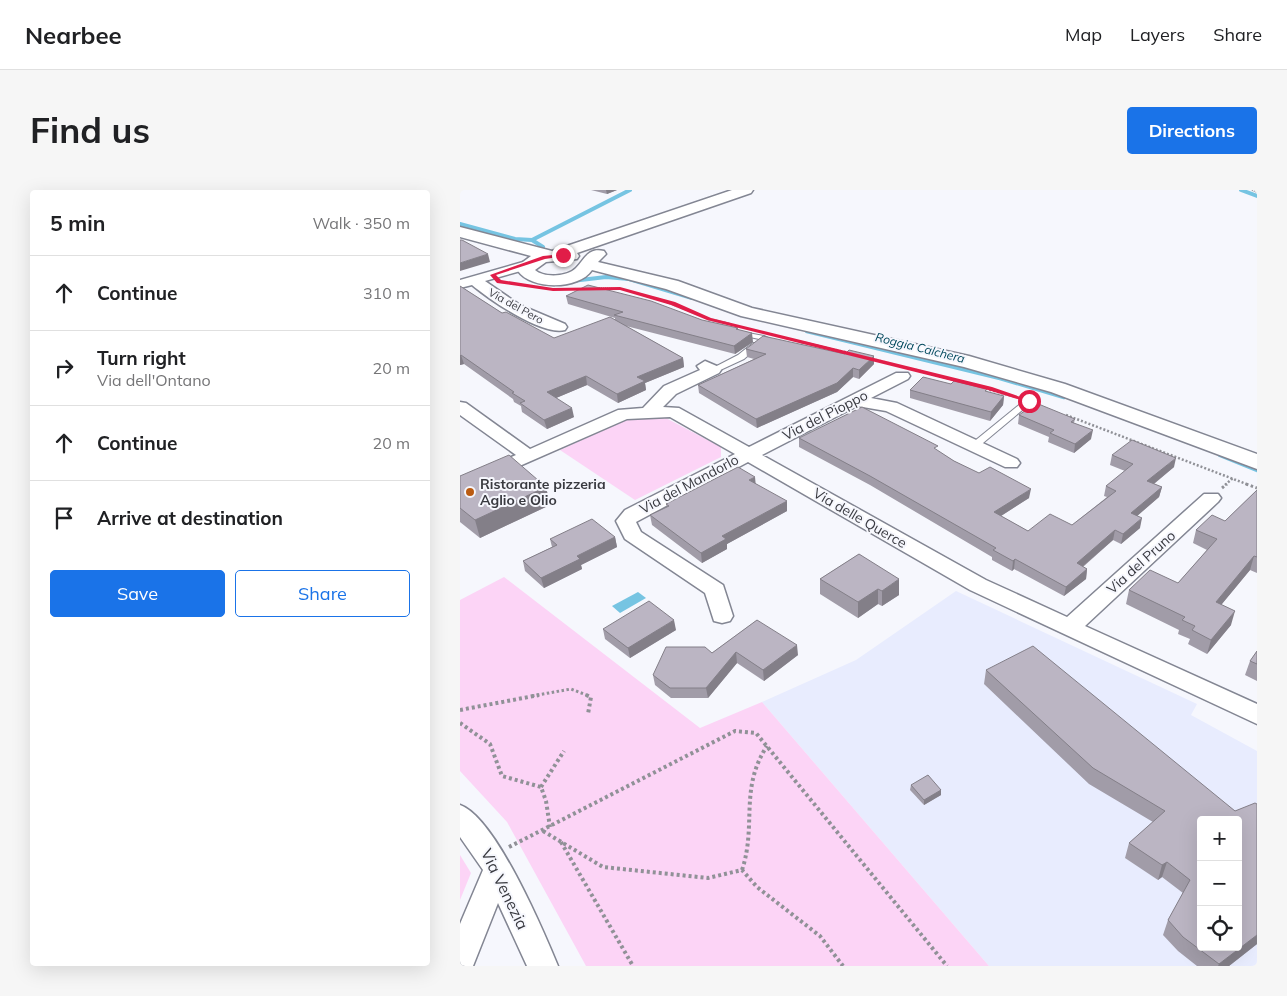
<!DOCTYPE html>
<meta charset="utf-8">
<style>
body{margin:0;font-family:Mulish,sans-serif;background:#f6f6f6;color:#202124}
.controls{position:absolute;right:15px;bottom:15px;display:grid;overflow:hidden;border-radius:5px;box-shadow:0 5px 20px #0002}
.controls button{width:45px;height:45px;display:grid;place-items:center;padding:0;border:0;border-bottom:1px solid #e0e0e0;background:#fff;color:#202124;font:25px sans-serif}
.stop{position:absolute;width:15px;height:15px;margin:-11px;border:4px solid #e11d48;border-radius:50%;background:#fff}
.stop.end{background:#e11d48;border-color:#fff;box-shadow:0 1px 5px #0008}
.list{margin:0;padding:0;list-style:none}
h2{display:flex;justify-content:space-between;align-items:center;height:65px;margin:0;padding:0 20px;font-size:21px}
h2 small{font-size:16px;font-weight:400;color:#757577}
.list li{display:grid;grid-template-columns:32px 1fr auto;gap:15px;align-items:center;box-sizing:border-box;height:75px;padding:0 20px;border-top:1px solid #e0e0e0}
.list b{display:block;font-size:19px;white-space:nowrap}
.list p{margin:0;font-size:16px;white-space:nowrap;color:#757577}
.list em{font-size:16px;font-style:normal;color:#757577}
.actions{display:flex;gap:10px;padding:15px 20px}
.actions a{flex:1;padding:11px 0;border:1px solid #1a73e8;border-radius:5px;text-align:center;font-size:18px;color:#1a73e8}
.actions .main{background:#1a73e8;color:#fff}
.icon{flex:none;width:28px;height:28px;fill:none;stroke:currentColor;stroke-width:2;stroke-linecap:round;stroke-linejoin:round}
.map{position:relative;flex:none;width:797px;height:776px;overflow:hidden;border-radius:5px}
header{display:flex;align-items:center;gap:30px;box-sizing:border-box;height:70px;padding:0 25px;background:#fff;border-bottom:1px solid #e0e0e0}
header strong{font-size:24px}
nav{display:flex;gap:28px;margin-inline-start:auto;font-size:18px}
.intro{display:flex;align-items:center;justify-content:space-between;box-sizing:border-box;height:120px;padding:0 30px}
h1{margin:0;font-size:35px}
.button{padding:12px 22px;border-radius:5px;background:#1a73e8;color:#fff;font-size:18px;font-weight:700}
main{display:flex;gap:30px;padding:0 30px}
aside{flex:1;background:#fff;border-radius:5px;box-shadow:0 5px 20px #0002}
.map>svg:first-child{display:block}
</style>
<header>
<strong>Nearbee</strong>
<nav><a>Map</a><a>Layers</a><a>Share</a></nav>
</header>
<div class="intro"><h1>Find us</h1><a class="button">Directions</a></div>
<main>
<aside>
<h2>5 min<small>Walk · 350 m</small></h2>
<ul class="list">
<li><svg class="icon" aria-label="ahead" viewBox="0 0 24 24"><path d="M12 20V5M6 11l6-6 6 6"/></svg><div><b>Continue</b></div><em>310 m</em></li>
<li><svg class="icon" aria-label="right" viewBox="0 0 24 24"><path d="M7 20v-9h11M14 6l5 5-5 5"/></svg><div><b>Turn right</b><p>Via dell'Ontano</p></div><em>20 m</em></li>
<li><svg class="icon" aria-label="ahead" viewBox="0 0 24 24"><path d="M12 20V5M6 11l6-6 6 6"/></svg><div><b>Continue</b></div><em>20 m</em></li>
<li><svg class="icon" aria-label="arrive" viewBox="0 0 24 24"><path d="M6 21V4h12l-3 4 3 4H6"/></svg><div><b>Arrive at destination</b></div></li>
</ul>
<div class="actions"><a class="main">Save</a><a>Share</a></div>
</aside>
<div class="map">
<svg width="797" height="776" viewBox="0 0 797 776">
<rect width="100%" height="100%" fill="#f6f7fd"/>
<path fill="#e8ecfe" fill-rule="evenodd" d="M496,401L737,514L731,525L797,561V776H529L302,512L396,470ZM741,630H778V757H741Z"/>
<g fill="#fcd4f6">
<polygon points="200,225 261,257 261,267 175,310 100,260 173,227"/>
<polygon points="44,387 240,538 302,512 529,776 126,776 47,632 0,581 0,410"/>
<polygon points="0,665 11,683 0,710"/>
</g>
<polygon fill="#76c4e2" points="178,402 186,408 160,423 152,416"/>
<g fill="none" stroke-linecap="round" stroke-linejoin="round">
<g stroke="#76c4e2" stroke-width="4">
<polyline points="781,0 797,6"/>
<polyline points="0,34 55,49 72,50"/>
<polyline points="83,57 72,50 170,0"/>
<polyline points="112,91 146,87 169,89 232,108"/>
</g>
<g stroke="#76c4e2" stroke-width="4.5">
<polyline points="347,141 540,188 604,207"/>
<polyline points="760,265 797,280"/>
</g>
<defs>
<g id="service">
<polygon points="277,141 304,146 308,148 304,150 280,145 277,145"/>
<polygon points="293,153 300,155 284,169 256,182 253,182 249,180 278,165"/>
<polygon points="559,215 565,215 566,217 517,258 511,258 511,254"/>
</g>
<g id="minor">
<path d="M70,70L77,74L75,77L25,91L60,115L105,134L107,137L105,140C82,146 30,110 12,95L0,98V90Z"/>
<polygon points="245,171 259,177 261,180 259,183 216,204 203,217 219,218 289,257 436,183 448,183 450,186 448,189 411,208 437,213 557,269 560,273 557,277 545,277 426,221 397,216 302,265 526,390 607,427 744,304 758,304 761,308 758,312 625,436 797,514 797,534 510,400 288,272 176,332 181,342 263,395 273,426 270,431 262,433 254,431 245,403 165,349 156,331 165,320 275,264 210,227 167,229 0,302 0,289 56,265 0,225 0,212 6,213 70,259 158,220 183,218 204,196 240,180 237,176"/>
<path d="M0,615C35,627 83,740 98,776H67L38,713L13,776H0V734L23,680L0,647Z"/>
</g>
<path id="tertiary" d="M272,0H293L291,3L117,63L119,66L117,69L86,72L75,80C84,88 107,87 116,78C125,69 128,57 144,61L146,64L138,72L218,91L292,118L509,166L605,194L797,264V279L591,202L504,177L281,126L206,99L132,80C119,100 71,100 58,81L63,72L71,66L0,47V37L92,61Z"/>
</defs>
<use href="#service" stroke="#838693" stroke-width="2"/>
<use href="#minor" stroke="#838693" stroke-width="3"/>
<use href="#tertiary" stroke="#838693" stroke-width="3"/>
<g stroke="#909197" stroke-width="2" stroke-dasharray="1 1" stroke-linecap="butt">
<polyline points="792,0 797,2"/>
<polyline points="139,98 161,99"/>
<polyline points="196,108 252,130"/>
</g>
<g stroke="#909197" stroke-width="2.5" stroke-dasharray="2 2" stroke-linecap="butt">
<polyline points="248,129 270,134"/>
<polyline points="341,152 389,163"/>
<polyline points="412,169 432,174"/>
<polyline points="456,180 556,207"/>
<polyline points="606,225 789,295"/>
<polyline points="765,295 773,288"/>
</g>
<g stroke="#909197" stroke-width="3" stroke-dasharray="2.5 2.5" stroke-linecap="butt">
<polyline points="786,294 797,298"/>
<polyline points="762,298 767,294"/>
<polyline points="72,506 111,499 129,506"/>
</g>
<g stroke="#909197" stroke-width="4" stroke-dasharray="3 3" stroke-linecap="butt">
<polyline points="126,505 131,507 128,524"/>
<polyline points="0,520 79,505"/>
<polyline points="0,533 30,554 42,586 81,597 86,611 90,637"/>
<polyline points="81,597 104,561"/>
<polyline points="83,641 143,677 248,688 282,680 297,697 360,746 383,776"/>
<polyline points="101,652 173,776"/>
<polyline points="49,657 275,541 296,543 487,776"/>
<path d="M282,680C297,635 279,599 307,556"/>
</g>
<use href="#service" fill="#fff" fill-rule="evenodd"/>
<use href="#minor" fill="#fff" fill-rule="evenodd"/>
<use href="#tertiary" fill="#fff" fill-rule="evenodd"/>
</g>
<g fill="#a19ca8">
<polygon points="131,0 157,0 147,4"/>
<polygon points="0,96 42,123 94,148 155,130 155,128 108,114 106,106 278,138 278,139 293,152 275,164 166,136 223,168 224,177 185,193 186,200 158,213 127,195 96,208 114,227 87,239 62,222 61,216 54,212 53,209 4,174 0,175"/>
<polygon points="286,159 414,174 399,189 393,187 377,202 297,238 239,203 238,195 294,169 287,167"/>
<polygon points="491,194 544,206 543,215 530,231 450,208 450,200"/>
<polygon points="559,225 615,229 614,233 631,249 614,263 588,252 589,247 558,234"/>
<polygon points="339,248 478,261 494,271 569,308 541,326 568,341 612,335 647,307 644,306 646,296 665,281 650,275 652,265 714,277 694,294 702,297 699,307 677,326 680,338 661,354 653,350 623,377 627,379 626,389 604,406 554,379 552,381 532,370 532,367 410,295 339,257"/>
<polygon points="0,286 86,297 90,315 20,348 0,332"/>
<polygon points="295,293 327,321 267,354 267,359 242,373 192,335 190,325 207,317 206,314"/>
<polygon points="797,300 797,383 790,380 761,415 771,435 747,464 728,454 730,449 718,444 719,440 666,414 669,400 718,393 747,360 733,353 736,340 765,331"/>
<polygon points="155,347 157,357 121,375 122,379 84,398 65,381 63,371 92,357 90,349"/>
<polygon points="399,364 439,405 422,416 418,414 398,428 360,404 360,389"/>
<polygon points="297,430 338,465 304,491 277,473 248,508 211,508 195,495 193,485 252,463"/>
<polygon points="143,439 216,440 170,468 145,449"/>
<polygon points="797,461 797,491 785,485 790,471"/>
<polygon points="526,480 775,621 797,614 797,754 769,776 737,776 718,761 703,745 708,730 723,703 702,687 698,690 665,668 669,653 693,632 629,594 524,494"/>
<polygon points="451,595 481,600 481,605 464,615 450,600"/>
</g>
<g fill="#837f88">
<polygon points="146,0 157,0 147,4"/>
<polygon points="28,64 30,72 0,81 0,73"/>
<polygon points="292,143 293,152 275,164 274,156"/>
<polygon points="1,165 4,174 0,175 0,166"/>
<polygon points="414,166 414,174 399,189 399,180"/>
<polygon points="223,168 224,177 185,193 186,200 158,213 157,204 177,187"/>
<polygon points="393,178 393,187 377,202 297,238 296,229"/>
<polygon points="126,186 127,195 89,211 87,202"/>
<polygon points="544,206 543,215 530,231 531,222"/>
<polygon points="112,218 114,227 87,239 84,230"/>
<polygon points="633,240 631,249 614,263 615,254"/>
<polygon points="716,268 714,277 685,301 687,291"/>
<polygon points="295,287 296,297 289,290"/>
<polygon points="86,297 90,315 20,348 15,330"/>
<polygon points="702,297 699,307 669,333 671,323"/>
<polygon points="571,299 569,308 533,331 534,322"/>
<polygon points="327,311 327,321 267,354 267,359 242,373 241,363 262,346"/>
<polygon points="682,328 680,338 661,354 663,344"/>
<polygon points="655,340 653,350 615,383 617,373"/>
<polygon points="155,347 157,357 121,375 122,379 84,398 81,388 117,366"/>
<polygon points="794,366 790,380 752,426 756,412"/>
<polygon points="555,369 554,379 552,381 553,371"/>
<polygon points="627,379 626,389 604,406 606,397"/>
<polygon points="439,389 439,405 422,416 422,401"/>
<polygon points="418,399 418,414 398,428 398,412"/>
<polygon points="775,421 771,435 747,464 751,450"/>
<polygon points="214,430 216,440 170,468 168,458"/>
<polygon points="337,455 338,465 304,491 303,480"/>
<polygon points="276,462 277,473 248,508 246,498"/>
<polygon points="481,600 481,605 464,615 464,610"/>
<polygon points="707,672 702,687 698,690 702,675"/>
<polygon points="797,745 797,754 769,776 758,776 759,774"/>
</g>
<g fill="#bbb5c3" stroke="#837f88" fill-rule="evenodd">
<polygon points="0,50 2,50 28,64 0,73"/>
<polygon points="128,95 191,111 242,130 278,138 276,139 292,143 274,156 154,125 163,122 106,106"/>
<polygon points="0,96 42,123 46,122 94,148 150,127 223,168 177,187 185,191 157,204 126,186 87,202 112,218 84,230 60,213 65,211 52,203 54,202 1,165 0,166"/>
<polygon points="303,146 385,164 389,160 414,166 399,180 393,178 377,193 296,229 238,195 306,164 286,159"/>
<polygon points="463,187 491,194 494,191 527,199 525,201 544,206 531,222 450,200"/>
<polygon points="576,213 615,229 611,232 633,240 615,254 590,243 594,240 559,225"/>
<polygon points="402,217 478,256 474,258 494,271 519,283 530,277 571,299 534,322 568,341 590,324 612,335 656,301 646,296 673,274 652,265 672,250 716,268 687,291 702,297 671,323 682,328 663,344 655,340 617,373 627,379 606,397 555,369 553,371 533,360 536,358 410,286 339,248"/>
<polygon points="49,265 86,297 15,330 0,318 0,286"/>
<polygon points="278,277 295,287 289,290 327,311 262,346 266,349 241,363 190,325 209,316 206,314"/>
<polygon points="797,300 797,367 794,366 756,412 775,421 751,450 732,440 735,436 722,430 725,427 669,400 690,380 718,393 757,349 736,340 752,325 765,331"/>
<polygon points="132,329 155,347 117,366 120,369 81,388 63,371 97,355 90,349"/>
<polygon points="399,364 439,389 422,401 418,399 398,412 360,389"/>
<polygon points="189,411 214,430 168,458 143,439"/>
<polygon points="297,430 337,455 303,480 276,462 246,498 210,498 193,485 206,457 245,457 252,463"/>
<path d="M573,456L775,621L795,613L797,614V745L759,774L723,747L708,730L730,690L707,672L702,675L669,653L705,621L633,578L526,480ZM741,630H778V757H741Z"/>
<polygon points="797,461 797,474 790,471"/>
<polygon points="468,585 481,600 464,610 451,595"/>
</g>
<polygon fill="#e11d48" points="103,64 105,66 85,69 36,85 41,90 93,98 160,97 215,112 251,128 532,197 572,211 567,212 528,200 247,130 211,115 160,100 93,101 37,93 30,85 83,66"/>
<circle fill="#ba5b12" stroke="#f6f7fd" stroke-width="2" cx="10" cy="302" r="5"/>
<g text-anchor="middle" stroke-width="4" stroke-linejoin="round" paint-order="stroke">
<g font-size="11" fill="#393a40" stroke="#f6f7fd">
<text transform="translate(56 116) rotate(29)" y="4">Via del Pero</text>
</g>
<g font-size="12" font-style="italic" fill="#00485c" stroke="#f6f7fd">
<text transform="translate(460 158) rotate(14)" y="4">Roggia Calchera</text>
</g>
<g font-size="14" fill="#393a40" stroke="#f6f7fd">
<text transform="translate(365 225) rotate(-27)" y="5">Via del Pioppo</text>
<text transform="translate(229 294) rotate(-28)" y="5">Via del Mandorlo</text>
<text transform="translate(400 328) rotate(30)" y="5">Via delle Querce</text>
<text transform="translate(681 372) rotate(-42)" y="5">Via del Pruno</text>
</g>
<g font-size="14" font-weight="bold" fill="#393a40" stroke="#f6f7fd" text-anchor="start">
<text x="20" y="299">Ristorante pizzeria<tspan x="20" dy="16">Aglio e Olio</tspan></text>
</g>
<g font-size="16" fill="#393a40" stroke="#f6f7fd">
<text transform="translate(45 699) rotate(64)" y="6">Via Venezia</text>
</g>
</g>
</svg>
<div class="controls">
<button>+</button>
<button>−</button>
<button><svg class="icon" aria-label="locate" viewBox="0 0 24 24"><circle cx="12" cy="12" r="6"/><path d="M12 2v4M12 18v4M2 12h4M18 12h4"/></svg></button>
</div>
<div class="stop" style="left:569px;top:211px"></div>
<div class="stop end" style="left:103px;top:65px"></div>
</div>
</main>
